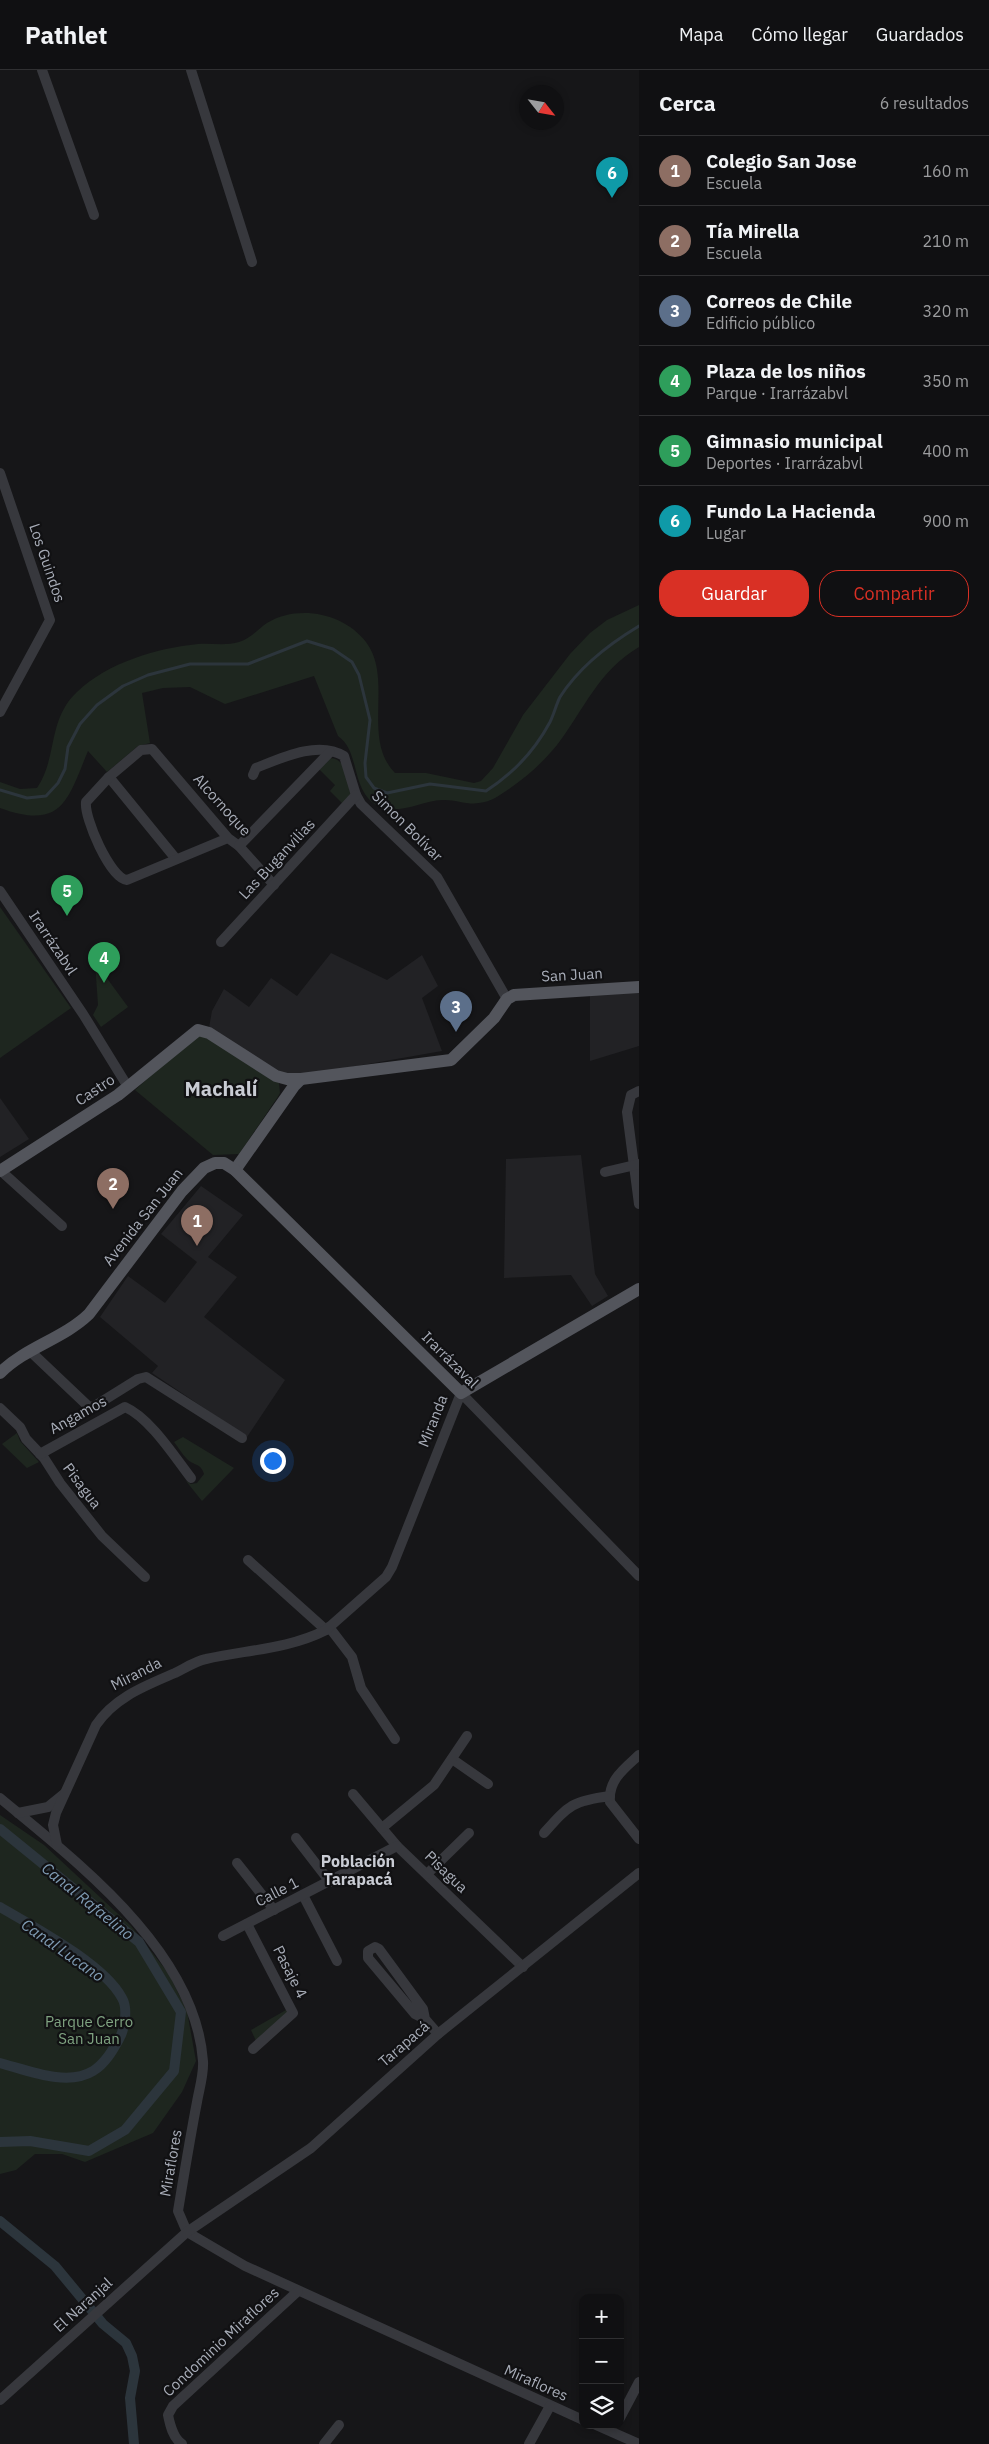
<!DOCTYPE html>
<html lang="es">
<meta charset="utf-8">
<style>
body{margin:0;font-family:"IBM Plex Sans",sans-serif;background:#19191b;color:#f1f3f6}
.controls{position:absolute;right:15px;bottom:15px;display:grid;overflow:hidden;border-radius:10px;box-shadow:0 2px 8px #0003}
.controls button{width:45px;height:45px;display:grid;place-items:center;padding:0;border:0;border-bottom:1px solid #303032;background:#101012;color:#f1f3f6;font:25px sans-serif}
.compass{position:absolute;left:519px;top:15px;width:45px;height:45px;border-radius:50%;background:#101012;box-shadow:0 2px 8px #0003;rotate:121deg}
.you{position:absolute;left:272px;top:1390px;width:18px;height:18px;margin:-12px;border:4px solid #fff;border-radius:50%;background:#1a73e8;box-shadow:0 0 0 8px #1a73e833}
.badge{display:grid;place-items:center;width:32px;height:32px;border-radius:50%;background:#d93025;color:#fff;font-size:16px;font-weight:700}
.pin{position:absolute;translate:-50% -41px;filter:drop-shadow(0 1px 2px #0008)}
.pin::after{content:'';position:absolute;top:26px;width:18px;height:15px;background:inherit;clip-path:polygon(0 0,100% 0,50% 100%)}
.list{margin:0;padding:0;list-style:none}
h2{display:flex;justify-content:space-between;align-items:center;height:65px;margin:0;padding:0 20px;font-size:21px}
h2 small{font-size:16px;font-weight:400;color:#9c9d9f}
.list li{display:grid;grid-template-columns:32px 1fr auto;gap:15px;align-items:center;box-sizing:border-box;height:70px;padding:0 20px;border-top:1px solid #303032}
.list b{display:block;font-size:19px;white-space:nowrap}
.list p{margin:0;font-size:16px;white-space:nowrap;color:#9c9d9f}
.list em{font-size:16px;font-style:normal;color:#9c9d9f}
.actions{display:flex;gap:10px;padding:15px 20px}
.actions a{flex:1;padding:11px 0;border:1px solid #d93025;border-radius:20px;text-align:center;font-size:18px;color:#d93025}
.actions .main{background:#d93025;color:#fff}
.icon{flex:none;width:28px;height:28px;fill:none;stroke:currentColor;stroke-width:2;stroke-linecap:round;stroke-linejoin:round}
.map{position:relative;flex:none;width:639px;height:2374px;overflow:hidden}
header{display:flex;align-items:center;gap:30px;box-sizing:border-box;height:70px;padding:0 25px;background:#101012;border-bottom:1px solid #303032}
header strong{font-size:24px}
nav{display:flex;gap:28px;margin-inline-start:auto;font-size:18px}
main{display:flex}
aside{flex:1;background:#101012}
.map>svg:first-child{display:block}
</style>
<header>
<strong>Pathlet</strong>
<nav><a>Mapa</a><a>Cómo llegar</a><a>Guardados</a></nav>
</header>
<main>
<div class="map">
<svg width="639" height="2374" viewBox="0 0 639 2374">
<rect width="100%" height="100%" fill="#161618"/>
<g fill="#222225">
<polygon points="331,883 387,910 422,885 438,916 422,928 442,981 294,1007 287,1006 209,958 212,941 224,919 249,937 271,908 297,926"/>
<polygon points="639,920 639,976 590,991 590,924"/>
<polygon points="0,1028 29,1069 0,1087"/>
<polygon points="581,1085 595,1204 608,1226 592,1236 571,1205 504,1208 506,1089"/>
<polygon points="201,1116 243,1145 208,1187 237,1207 204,1247 285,1310 247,1367 152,1303 158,1296 100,1247 128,1206 165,1233 197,1192 161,1164"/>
</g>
<g fill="#1e261f">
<path d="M639,535V577C598,601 584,640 557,675C543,692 528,706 509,719C500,725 491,732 479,733C467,735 454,729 442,730C421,731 398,746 378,736C350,721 361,682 338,666L314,606L225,634L190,617L163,618L142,623L150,673L138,676L107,702L88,681C68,729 63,761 0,738V712L20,719L37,718C58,687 47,650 77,622C107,593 157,578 198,574C212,573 226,576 239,572C250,569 258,559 267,553C298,534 344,543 366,572C394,609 361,668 395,703H426L474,713L481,711L493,698L523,645L570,584L590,563L607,550Z"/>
<path d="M330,688C348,689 347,711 351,725L344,735L330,721L335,715L319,699Z"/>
<polygon points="0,837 71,938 0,988"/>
<polygon points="95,892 128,937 101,957 93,945 98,935"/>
<polygon points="203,964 279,1013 280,1023 277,1028 239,1084 213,1085 135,1020 194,966"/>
<polygon points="17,1363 20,1371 39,1392 27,1398 2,1374"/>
<path d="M183,1367L234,1398L202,1431L186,1411L191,1414L197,1413L204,1404C201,1393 194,1396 187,1389C182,1384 178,1377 174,1372Z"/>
<polygon points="0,1745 44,1775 131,1856 169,1904 187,1941 196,1991 182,2022 153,2063 85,2092 62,2084 35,2084 16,2100 0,2104"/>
<polygon points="286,1940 288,1944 256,1971 251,1960"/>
</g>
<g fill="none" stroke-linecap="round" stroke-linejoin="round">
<path stroke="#2c353c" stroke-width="3" d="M0,720L27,728L46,726L58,713L65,699L68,677L80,654L97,635L123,616L148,605L190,594H248L307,571L333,579L352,592L359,605L370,650L365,693L366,707L374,718L387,723L430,714L486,721C514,703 534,682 550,652C554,644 556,635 560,627C579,597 609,574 639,556"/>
<g stroke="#2c353c" stroke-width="10">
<polyline points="0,1759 139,1872 181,1942 174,2001 125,2060 89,2081 30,2071 0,2072"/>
<path d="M0,1837C34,1857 104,1894 122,1928C128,1938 125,1959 119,1969C113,1980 105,1994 93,2001C67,2017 27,2000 0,1993"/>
<polyline points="0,2151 55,2196 103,2254 126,2273 132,2286 135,2301 130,2328 134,2374"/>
</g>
<g stroke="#37383d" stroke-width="10">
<polyline points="42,0 94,145"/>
<polyline points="191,0 252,192"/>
<polyline points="0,403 50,550 0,642"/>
<path d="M253,705L256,698C281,688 318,670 344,686L356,725L361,734L437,807L507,929"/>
<polyline points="109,707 176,789"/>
<path d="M228,768L127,810C110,808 84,748 86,732L109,707L141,680L152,679L228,768L239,776L274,815"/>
<polyline points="239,776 330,682"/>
<polyline points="0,821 83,944 128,1017"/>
<polyline points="221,872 356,725"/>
<polyline points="639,1021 631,1025 627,1042 639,1134"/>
<polyline points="1,1101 62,1156"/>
<polyline points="605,1102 639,1094"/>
<polyline points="30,1281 88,1336 93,1337 138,1309 146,1307 242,1368"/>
<polyline points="0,1338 20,1357 26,1369 44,1388 60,1413 102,1466 145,1507"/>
<path d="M40,1384L125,1337C150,1348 174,1386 191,1408"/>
<polyline points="248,1490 326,1560"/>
<polyline points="329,1557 352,1587 361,1618 395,1669"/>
<path d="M639,1685C624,1699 608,1710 610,1732L639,1769"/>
<polyline points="452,1689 488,1714"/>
<polyline points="353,1724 397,1776 523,1897"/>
<path d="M0,1728C78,1793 195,1881 203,1991C204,2004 199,2020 197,2032C190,2068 184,2105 178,2141L187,2162L245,2196L583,2350"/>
<polyline points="18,1743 48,1737 64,1724"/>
<polyline points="382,1758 434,1715 467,1666"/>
<path d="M544,1763C569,1735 572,1731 610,1726"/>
<polyline points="296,1768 330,1812"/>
<path d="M57,1775L53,1755L56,1743L96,1655C115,1627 145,1616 175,1603C185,1598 196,1591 206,1589C246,1580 289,1579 326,1560L386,1507L392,1497L461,1323L639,1506"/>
<polyline points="237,1793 274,1840"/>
<polyline points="427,1804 469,1763"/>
<polyline points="303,1825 337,1891"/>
<polyline points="247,1854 293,1943 253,1979"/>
<polyline points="223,1866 397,1776"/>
<polyline points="425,1949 423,1939 379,1879 375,1877 368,1881 368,1888 415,1944 425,1949 438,1964"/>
<polyline points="0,2330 187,2162 311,2078 438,1964 639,1803"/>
<polyline points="620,2348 639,2312"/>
<polyline points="596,2355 639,2374"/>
<path d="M182,2374C173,2368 170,2355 168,2345L173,2336L298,2221"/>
<polyline points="324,2374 339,2355"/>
<polyline points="529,2374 550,2336"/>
</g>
<g stroke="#53555c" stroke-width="12">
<polyline points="235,1100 294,1016 301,1009"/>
<polyline points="0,1101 118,1025 198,960 209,963 276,1006 287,1009 301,1009 451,990 494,948 507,929 514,925 639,917"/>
<path d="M0,1303C26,1277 63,1269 89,1244L182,1121L204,1098L215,1093H224L235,1100L461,1323L639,1219"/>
</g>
</g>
<g text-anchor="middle" stroke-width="4.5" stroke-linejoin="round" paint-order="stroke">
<g font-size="15" fill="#a8adb8" stroke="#111113">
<text transform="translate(47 493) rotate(71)" y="5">Los Guindos</text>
<text transform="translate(222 735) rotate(48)" y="5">Alcornoque</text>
<text transform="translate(407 756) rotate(45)" y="5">Simon Bolívar</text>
<text transform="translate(277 789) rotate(-47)" y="5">Las Buganvilias</text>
<text transform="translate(53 873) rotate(56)" y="5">Irarrázabvl</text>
<text transform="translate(572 905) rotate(-3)" y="5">San Juan</text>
<text transform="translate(95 1020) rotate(-34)" y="5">Castro</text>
<text transform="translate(143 1147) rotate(-52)" y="5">Avenida San Juan</text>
<text transform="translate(450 1290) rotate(45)" y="5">Irarrázaval</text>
<text transform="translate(78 1345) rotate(-29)" y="5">Angamos</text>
<text transform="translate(433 1351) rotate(-68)" y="5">Miranda</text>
<text transform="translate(82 1416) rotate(53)" y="5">Pisagua</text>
<text transform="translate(136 1604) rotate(-27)" y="5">Miranda</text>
<text transform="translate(446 1802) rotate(44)" y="5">Pisagua</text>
<text transform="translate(277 1822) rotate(-27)" y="5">Calle 1</text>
<text transform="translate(290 1902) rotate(63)" y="5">Pasaje 4</text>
<text transform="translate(404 1974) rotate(-41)" y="5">Tarapacá</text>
<text transform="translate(171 2093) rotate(-80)" y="5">Miraflores</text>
<text transform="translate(83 2235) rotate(-42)" y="5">El Naranjal</text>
<text transform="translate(221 2272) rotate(-43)" y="5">Condominio Miraflores</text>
<text transform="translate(536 2313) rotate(24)" y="5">Miraflores</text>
</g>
<g font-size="15" fill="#7fa381" stroke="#111113">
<text x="89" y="1957">Parque Cerro<tspan x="89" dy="17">San Juan</tspan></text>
</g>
<g font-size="16" font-weight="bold" fill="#c9ccd4" stroke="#111113">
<text x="358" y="1797">Población<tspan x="358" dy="18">Tarapacá</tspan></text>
</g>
<g font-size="16" font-style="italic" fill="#7f9bb3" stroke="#111113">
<text transform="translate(88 1831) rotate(39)" y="6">Canal Rafaelino</text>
<text transform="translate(63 1880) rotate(35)" y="6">Canal Lucano</text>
</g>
<g font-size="20" font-weight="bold" fill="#c9ccd4" stroke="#111113">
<text x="221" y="1026">Machalí</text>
</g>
</g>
</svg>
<div class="controls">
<button>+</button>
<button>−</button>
<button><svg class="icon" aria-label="layers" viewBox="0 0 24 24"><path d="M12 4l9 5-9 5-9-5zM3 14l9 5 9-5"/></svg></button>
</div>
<svg class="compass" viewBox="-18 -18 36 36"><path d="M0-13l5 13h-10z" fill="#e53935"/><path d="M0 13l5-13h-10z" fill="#9c9d9f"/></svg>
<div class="you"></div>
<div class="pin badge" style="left:197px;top:1176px;background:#8d6e63">1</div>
<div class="pin badge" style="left:113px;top:1139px;background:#8d6e63">2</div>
<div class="pin badge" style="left:456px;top:962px;background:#5c6f8a">3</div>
<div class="pin badge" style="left:104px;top:913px;background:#2e9e5b">4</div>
<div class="pin badge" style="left:67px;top:846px;background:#2e9e5b">5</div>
<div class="pin badge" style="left:612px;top:128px;background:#0f9aa8">6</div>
</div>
<aside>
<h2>Cerca<small>6 resultados</small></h2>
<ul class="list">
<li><span class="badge" style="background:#8d6e63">1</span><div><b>Colegio San Jose</b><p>Escuela</p></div><em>160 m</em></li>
<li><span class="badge" style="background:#8d6e63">2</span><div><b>Tía Mirella</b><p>Escuela</p></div><em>210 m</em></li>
<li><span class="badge" style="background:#5c6f8a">3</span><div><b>Correos de Chile</b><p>Edificio público</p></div><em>320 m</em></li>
<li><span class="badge" style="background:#2e9e5b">4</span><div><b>Plaza de los niños</b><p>Parque · Irarrázabvl</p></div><em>350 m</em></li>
<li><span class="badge" style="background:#2e9e5b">5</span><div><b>Gimnasio municipal</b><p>Deportes · Irarrázabvl</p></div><em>400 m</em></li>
<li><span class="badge" style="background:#0f9aa8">6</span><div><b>Fundo La Hacienda</b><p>Lugar</p></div><em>900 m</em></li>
</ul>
<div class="actions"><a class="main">Guardar</a><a>Compartir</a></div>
</aside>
</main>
